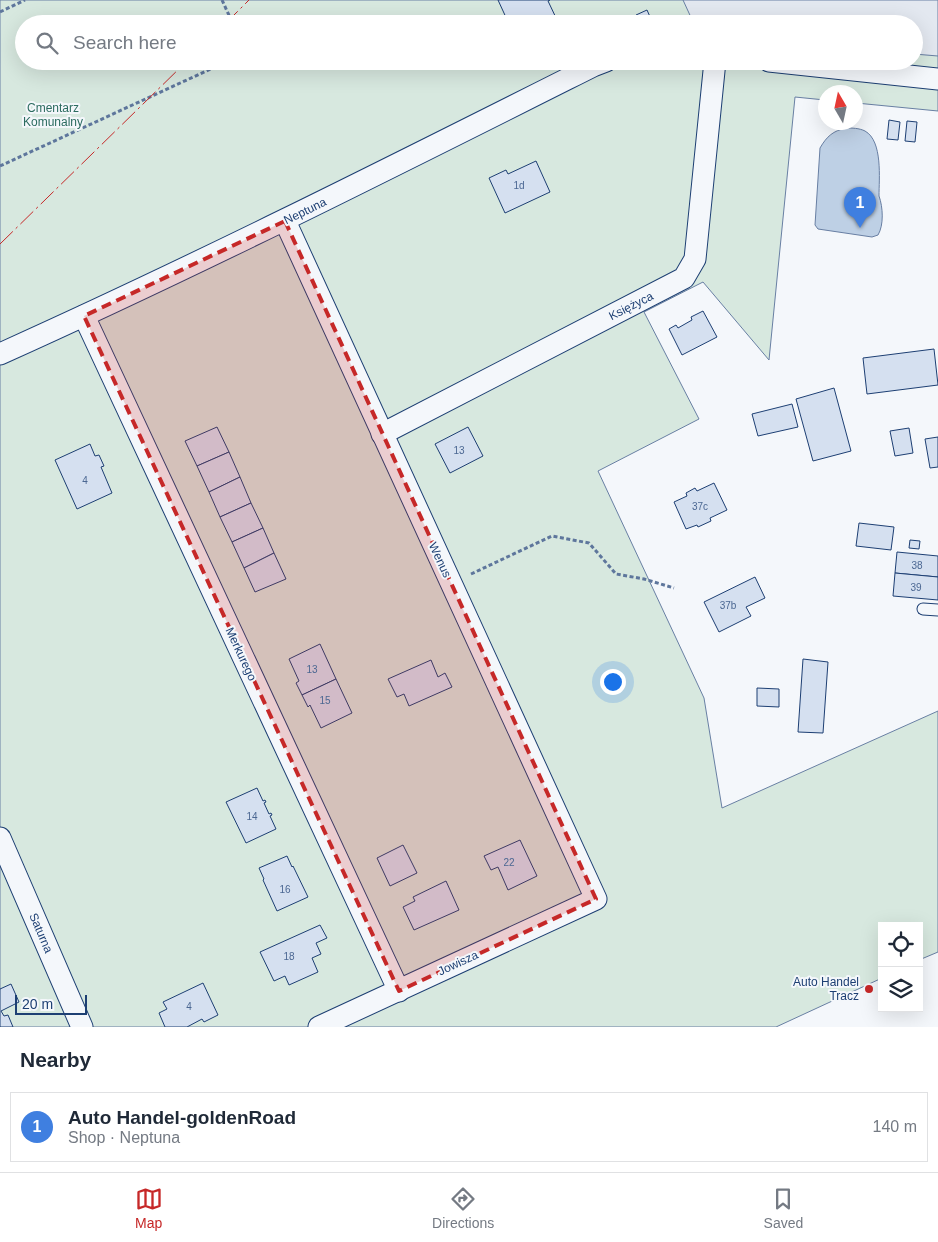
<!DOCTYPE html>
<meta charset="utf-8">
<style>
body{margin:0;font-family:Arial,sans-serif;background:#f2f2f3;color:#1f2937}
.controls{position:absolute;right:15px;bottom:15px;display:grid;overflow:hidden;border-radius:0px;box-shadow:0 5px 20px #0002}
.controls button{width:45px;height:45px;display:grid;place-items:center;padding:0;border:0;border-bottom:1px solid #e0e1e3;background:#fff;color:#1f2937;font:25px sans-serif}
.compass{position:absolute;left:818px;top:85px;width:45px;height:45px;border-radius:50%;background:#fff;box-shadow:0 5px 20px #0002;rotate:351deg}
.scale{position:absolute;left:15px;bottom:12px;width:72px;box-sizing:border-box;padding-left:5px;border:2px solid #1d3f73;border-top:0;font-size:14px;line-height:18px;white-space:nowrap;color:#1d3f73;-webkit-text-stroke:4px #f4f7fb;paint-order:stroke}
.you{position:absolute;left:612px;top:681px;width:18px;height:18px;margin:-12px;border:4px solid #fff;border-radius:50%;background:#1a73e8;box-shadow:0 0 0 8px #1a73e833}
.badge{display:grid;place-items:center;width:32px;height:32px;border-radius:50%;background:#c62828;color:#fff;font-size:16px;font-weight:700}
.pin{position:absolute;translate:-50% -41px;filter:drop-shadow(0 1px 2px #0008)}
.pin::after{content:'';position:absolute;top:26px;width:18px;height:15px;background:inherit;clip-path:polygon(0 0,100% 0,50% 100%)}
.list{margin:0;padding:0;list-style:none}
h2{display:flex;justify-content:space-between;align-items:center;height:65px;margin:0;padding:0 20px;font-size:21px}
h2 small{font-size:16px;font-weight:400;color:#747a83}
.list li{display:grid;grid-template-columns:32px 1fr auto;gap:15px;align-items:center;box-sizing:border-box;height:70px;margin:0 10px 10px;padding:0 10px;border:1px solid #e0e1e3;border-radius:0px}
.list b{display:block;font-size:19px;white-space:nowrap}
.list p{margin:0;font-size:16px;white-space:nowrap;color:#747a83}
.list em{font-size:16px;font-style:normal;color:#747a83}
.icon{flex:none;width:28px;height:28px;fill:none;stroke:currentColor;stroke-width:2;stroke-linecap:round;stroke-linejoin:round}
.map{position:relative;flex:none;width:938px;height:1027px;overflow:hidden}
.search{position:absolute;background:#fff;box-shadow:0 5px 20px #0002;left:15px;right:15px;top:15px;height:55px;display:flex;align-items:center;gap:12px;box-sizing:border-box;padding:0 18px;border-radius:28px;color:#747a83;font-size:19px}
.sheet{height:145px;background:#fff}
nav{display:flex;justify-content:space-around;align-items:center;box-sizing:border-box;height:70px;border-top:1px solid #e0e1e3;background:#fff;font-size:14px;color:#747a83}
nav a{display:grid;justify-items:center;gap:2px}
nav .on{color:#c62828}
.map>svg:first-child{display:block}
</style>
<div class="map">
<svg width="938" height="1027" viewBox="0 0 938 1027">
<rect width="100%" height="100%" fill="#f4f7fb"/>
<path fill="#d7e8df" stroke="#687fa3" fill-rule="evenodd" d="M0,0H938V111L856,103V92H826L825,100L795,97L769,360L703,282L644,312L699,419L598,471L704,698L722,808L938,711V952L919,960V926H882V978L776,1027H0ZM24,24H914V61H24Z"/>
<polygon fill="#e3e8f0" stroke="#687fa3" points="683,0 938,0 938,56 914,54 914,24 694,24"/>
<path fill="#bed0e5" stroke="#687fa3" d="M846,128C852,128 859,128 865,131C883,141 879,179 879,196C883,207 884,225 878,235L872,237L818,229L815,225L820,148C827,136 833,131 846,128Z"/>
<g fill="#d5e0f0" stroke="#1d3f73">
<polygon points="498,0 550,0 548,1 558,22 553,24 509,24"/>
<polygon points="647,10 651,19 640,24 636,15"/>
<polygon points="889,120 900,122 898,140 887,139"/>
<polygon points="907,121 917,122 915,142 905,141"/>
<polygon points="536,161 550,192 505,213 489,178 506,170 508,174"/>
<polygon points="703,311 717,337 682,355 669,329 676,325 678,328 692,320 691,317"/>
<polygon points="934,349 938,385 867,394 863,358"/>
<polygon points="834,388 851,451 813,461 796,399"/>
<polygon points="792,404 798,427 758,436 752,414"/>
<polygon points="217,427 229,452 197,466 185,441"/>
<polygon points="468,427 483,456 450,473 435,444"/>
<polygon points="909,428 913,453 895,456 890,431"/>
<polygon points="938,437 938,467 930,468 925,439"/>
<polygon points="90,444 95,456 99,455 104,466 101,467 112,493 77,509 55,460"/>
<polygon points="229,452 240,477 209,492 197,466"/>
<polygon points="240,477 251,503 220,517 209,492"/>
<polygon points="714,483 727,510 710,518 711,521 698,527 697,525 686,529 674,502 687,496 686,493 695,488 697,491"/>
<polygon points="251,503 263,528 232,542 220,517"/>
<polygon points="859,523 894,527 891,550 856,546"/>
<polygon points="263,528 274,553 244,568 232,542"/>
<polygon points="910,540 920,541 919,549 909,548"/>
<polygon points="897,552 938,556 938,577 895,573"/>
<polygon points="274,553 286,579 255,592 244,568"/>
<polygon points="895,573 938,577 938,600 893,596"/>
<polygon points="755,577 765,598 746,607 751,616 719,632 704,602"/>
<polygon points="320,644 336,679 302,695 296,683 299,681 289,659"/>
<polygon points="803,659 828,662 823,733 798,732"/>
<polygon points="431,660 438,677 445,673 452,687 409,706 404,694 397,697 388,679"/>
<polygon points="336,679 352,713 321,728 310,705 308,707 302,695"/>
<polygon points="757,688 779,689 779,707 757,706"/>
<polygon points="257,788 263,801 265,800 266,802 264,803 269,814 271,813 272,815 270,816 276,829 246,843 226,802"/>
<polygon points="520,840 537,876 508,890 498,867 491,870 484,856"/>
<polygon points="403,845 417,873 390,886 377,858"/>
<polygon points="287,856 292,867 293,866 308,897 277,911 263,880 264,879 259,868"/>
<polygon points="446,881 459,910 414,930 403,907 415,901 413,897"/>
<polygon points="320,925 327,938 316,943 321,954 312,958 318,972 289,985 285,976 274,981 260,952"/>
<polygon points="203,983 218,1015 204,1022 202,1019 187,1027 165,1027 159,1013 167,1009 163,1002"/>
<polygon points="11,984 19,1002 1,1011 4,1016 8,1015 13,1027 0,1027 0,989"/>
</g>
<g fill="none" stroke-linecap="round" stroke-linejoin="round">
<defs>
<polyline id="service" points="923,609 938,610"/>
<g id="minor">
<polyline points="769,61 938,79"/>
<polyline points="285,221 596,899 319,1027"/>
<polyline points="84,316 399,991"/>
<path d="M0,354C200,264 396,165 593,66L606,61"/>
<polyline points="382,434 684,278 695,259 715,61"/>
<polyline points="0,838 82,1027"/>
</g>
</defs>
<use href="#service" stroke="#1d3f73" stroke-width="13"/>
<use href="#minor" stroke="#1d3f73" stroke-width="23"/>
<g stroke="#5e769c" stroke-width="3" stroke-dasharray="4 2.5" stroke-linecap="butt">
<polyline points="222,0 233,24"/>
<polyline points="0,12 25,0"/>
<polyline points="0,166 228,61"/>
<polyline points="471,574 552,536 589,543 616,574 644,579 674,588"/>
</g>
<use href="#service" stroke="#f4f7fb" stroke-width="11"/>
<use href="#minor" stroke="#f4f7fb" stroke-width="21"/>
<g stroke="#c62828" stroke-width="1" stroke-dasharray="18 4 2.5 4" stroke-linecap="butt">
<polyline points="225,24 249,0"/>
<polyline points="0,244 187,61"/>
</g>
</g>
<path fill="#c62828" fill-opacity="0.2" stroke="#c62828" stroke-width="4" stroke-dasharray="10 6" stroke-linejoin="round" d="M285,221L596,899L399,991L84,316Z"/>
<circle fill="#c62828" stroke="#f4f7fb" stroke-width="2" cx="869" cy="989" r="5"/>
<g text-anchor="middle" stroke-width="4" stroke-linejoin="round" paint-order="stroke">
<g font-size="10" fill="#4b6792">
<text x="519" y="189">1d</text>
<text x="459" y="454">13</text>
<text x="85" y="484">4</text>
<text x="700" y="510">37c</text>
<text x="917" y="569">38</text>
<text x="916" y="591">39</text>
<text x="728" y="609">37b</text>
<text x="312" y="673">13</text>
<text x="325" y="704">15</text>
<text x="252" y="820">14</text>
<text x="509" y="866">22</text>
<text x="285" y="893">16</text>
<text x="289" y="960">18</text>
<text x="189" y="1010">4</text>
</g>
<g font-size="12" fill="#2c6c60" stroke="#f4f7fb">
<text x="53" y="112">Cmentarz<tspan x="53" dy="14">Komunalny</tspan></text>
</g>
<g font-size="12" fill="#1d3f73" stroke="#f4f7fb">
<text transform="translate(305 211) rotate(-26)" y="4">Neptuna</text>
<text transform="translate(631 306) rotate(-27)" y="4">Księżyca</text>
<text transform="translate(440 560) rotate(65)" y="4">Wenus</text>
<text transform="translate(241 654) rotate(65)" y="4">Merkurego</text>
<text transform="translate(41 933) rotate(67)" y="4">Saturna</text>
<text transform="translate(458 963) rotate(-25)" y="4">Jowisza</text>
</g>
<g font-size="12" fill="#1d3f73" stroke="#f4f7fb" text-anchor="end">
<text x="859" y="986">Auto Handel<tspan x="859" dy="14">Tracz</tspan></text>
</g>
</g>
</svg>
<div class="controls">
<button><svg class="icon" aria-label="locate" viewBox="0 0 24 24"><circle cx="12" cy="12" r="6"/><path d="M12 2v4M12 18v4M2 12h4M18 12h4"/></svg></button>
<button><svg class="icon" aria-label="layers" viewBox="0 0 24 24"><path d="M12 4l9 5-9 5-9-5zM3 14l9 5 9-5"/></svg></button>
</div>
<svg class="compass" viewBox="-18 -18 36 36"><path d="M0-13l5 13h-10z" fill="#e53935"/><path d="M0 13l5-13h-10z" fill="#747a83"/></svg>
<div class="scale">20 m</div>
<div class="you"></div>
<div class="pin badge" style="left:860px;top:228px;background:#3f7fe0">1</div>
<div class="search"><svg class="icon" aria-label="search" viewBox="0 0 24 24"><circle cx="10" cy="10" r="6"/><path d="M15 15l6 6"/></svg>Search here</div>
</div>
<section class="sheet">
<h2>Nearby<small></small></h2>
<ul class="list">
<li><span class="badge" style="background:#3f7fe0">1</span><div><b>Auto Handel-goldenRoad</b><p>Shop · Neptuna</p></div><em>140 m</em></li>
</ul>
</section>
<nav>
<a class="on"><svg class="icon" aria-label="map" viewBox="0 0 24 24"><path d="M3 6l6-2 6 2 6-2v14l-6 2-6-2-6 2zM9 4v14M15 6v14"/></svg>Map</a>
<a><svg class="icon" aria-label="directions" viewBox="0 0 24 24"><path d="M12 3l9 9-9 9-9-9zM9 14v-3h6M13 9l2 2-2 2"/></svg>Directions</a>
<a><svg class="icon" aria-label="saved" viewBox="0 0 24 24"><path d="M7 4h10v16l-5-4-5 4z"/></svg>Saved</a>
</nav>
